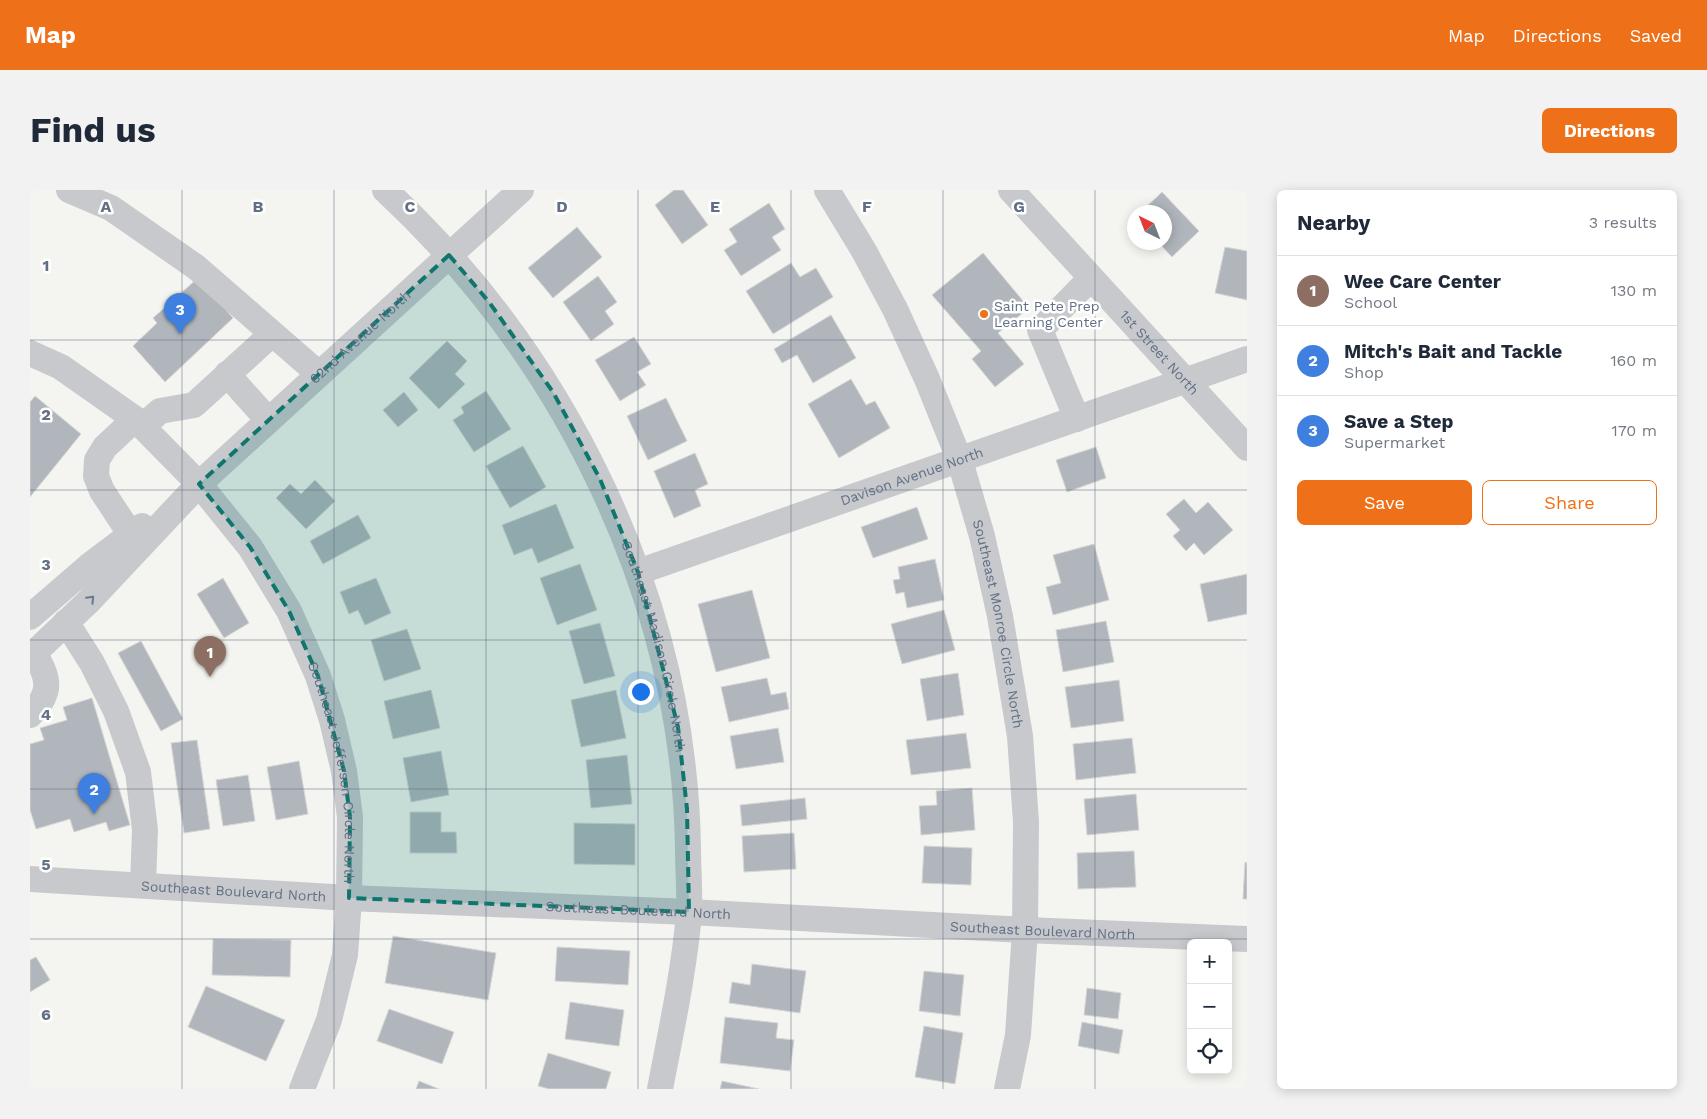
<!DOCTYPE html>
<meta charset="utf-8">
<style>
body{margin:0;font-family:"Work Sans",sans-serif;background:#f2f2f3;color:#1f2937}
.controls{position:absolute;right:15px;bottom:15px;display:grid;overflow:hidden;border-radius:8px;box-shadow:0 2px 12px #0003}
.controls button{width:45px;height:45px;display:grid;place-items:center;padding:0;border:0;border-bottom:1px solid #e0e1e3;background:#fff;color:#1f2937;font:25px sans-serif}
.compass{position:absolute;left:1097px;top:15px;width:45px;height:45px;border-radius:50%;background:#fff;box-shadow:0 2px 12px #0003;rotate:318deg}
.you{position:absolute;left:610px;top:501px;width:18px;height:18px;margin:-12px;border:4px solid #fff;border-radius:50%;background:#1a73e8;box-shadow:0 0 0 8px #1a73e833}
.badge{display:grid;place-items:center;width:32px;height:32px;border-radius:50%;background:#ee7018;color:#fff;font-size:16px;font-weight:700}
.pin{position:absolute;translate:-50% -41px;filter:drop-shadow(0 1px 2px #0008)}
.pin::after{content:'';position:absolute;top:26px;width:18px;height:15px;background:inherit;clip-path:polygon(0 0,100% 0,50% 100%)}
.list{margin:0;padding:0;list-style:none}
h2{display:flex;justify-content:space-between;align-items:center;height:65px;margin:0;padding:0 20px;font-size:21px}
h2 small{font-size:16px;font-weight:400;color:#747a83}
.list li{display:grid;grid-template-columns:32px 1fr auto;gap:15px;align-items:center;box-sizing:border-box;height:70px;padding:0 20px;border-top:1px solid #e0e1e3}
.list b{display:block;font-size:19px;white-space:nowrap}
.list p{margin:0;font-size:16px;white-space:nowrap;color:#747a83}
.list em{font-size:16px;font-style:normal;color:#747a83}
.actions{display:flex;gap:10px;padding:15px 20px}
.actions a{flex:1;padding:11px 0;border:1px solid #ee7018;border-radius:8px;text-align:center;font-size:18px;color:#ee7018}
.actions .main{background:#ee7018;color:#fff}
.icon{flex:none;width:28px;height:28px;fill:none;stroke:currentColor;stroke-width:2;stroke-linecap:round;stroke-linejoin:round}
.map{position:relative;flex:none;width:1217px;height:899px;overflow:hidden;border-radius:8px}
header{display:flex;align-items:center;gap:30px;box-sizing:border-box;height:70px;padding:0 25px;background:#ee7018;color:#fff}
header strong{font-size:24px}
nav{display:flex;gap:28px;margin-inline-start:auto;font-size:18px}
.intro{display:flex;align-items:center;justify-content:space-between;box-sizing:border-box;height:120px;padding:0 30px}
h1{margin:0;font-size:35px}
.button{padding:12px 22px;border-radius:8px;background:#ee7018;color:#fff;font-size:18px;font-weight:700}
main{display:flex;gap:30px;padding:0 30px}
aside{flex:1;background:#fff;border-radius:8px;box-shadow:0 2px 12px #0003}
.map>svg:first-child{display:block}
</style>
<header>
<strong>Map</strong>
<nav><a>Map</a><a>Directions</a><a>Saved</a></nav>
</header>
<div class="intro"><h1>Find us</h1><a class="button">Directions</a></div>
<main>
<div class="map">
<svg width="1217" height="899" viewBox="0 0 1217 899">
<rect width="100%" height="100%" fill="#f4f5f1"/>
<g fill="#b1b6bd" stroke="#d6d6d4">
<polygon points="644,0 653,0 678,35 652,54 625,15"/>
<polygon points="1132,2 1169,41 1142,67 1128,52 1134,52 1134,22 1111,22"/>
<polygon points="739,13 755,39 742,47 751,60 711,86 694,60 707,52 699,39"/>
<polygon points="547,37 572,67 523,108 498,78"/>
<polygon points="1195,57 1217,61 1217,110 1185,103"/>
<polygon points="953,63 999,118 968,143 994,174 965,197 942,169 951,161 902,105"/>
<polygon points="761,73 770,87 786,78 803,107 743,144 716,101"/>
<polygon points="568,86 587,112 575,121 584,134 561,151 533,112"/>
<polygon points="168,88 203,128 135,192 103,156 127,133 123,128"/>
<polygon points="801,125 826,168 783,193 767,165 752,173 744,159"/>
<polygon points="604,147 621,174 607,182 616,195 590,211 565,170"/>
<polygon points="417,151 437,171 425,184 435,194 409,219 379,188"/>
<polygon points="821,189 836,215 845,211 860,238 809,268 778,214"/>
<polygon points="456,201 481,239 444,262 423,230 434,223 431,217"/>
<polygon points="374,202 388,220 368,237 353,220"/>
<polygon points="5,206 51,244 0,307 0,212"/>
<polygon points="636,208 657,251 618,270 597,226"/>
<polygon points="493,256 516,297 480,318 456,276"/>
<polygon points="1066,257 1076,288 1037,302 1026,270"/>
<polygon points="665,263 678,294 665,300 671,316 644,328 624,281"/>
<polygon points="285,290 305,311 276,339 246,308 260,294 271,304"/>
<polygon points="1154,309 1166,323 1178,312 1203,340 1174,365 1164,353 1156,361 1143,346 1150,340 1136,324"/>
<polygon points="526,314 544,358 508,373 502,358 484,365 472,335"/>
<polygon points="887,317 898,349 843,368 831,337"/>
<polygon points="328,325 341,348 293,374 280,351"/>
<polygon points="1064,354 1079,410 1023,425 1016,397 1031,393 1023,365"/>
<polygon points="905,369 914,410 877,418 874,402 866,404 863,390 870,389 868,377"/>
<polygon points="550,374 567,420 527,435 510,388"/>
<polygon points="1217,384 1217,424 1178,432 1170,394"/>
<polygon points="193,388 219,433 194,448 167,404"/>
<polygon points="346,388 361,423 335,435 328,420 319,424 310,402"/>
<polygon points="722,400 740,468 686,482 668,414"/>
<polygon points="914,420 925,460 872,474 861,434"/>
<polygon points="1076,431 1084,472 1033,482 1026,440"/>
<polygon points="570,433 585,486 554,494 539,441"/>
<polygon points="377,439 391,479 354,491 341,450"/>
<polygon points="111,451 153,529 131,541 88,463"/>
<polygon points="928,483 934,525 897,531 890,489"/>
<polygon points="737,488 741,505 756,502 759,519 699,532 691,497"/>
<polygon points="1089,490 1094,531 1041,538 1035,497"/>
<polygon points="401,500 410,538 363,549 354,511"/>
<polygon points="586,500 596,548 551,557 541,510"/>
<polygon points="62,508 100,635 79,641 76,632 44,642 40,629 6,639 0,620 0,554 14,550 10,538 37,530 33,517"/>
<polygon points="748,538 754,572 706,579 700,546"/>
<polygon points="936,543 941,578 881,585 876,550"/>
<polygon points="1102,548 1106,583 1046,590 1043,554"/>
<polygon points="167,550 180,639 154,643 141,553"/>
<polygon points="411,561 419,605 381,612 373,568"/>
<polygon points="597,565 602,614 561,618 556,570"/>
<polygon points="269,571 278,624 246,630 237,577"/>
<polygon points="218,585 225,631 193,636 186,590"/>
<polygon points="942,598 945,640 891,645 889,616 907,615 906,601"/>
<polygon points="1106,604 1109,640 1057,645 1054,609"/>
<polygon points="775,608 777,629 712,636 710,615"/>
<polygon points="380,622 411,622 411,642 426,642 427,663 380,663"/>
<polygon points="544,633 605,634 605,675 544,674"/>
<polygon points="764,643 766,679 714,682 712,646"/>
<polygon points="894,656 942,658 941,695 892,693"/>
<polygon points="1104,661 1106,697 1048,699 1047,663"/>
<polygon points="1215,672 1217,673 1217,709 1213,709"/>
<polygon points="363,746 466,763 458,810 355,793"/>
<polygon points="183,749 261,750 260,787 182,785"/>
<polygon points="527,757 600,761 598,795 525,791"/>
<polygon points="6,767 20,790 0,802 0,770"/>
<polygon points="722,774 776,781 770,823 699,813 702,792 720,795"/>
<polygon points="894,781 934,785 930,826 889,821"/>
<polygon points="176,796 255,830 236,871 158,837"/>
<polygon points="1057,798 1091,803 1088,829 1054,825"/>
<polygon points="540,812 594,820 589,856 535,849"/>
<polygon points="359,819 424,842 412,874 347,851"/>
<polygon points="695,827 748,833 746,848 764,850 760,881 690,873"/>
<polygon points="1052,832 1093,840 1089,864 1048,856"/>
<polygon points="894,836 933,843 925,894 885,887"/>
<polygon points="518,863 581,882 576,899 519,899 508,896"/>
<polygon points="389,891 409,899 386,899"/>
<polygon points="692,891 729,899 690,899"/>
</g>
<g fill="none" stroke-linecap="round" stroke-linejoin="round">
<g stroke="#c7c9cd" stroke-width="26">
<polyline points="39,0 81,18 166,77 289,184"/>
<path id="s1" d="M355,0C537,169 654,409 658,658C658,680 660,702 659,723C654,782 641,841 630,899"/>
<path id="s2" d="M797,0L834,61L865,119L897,189L930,271L952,346L970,426L990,546L996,632L995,740L988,845L977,899"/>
<path id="s3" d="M981,0L1217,258"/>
<path id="s4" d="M0,163L31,177L105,229L169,294L220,357L259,421L288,486L302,530L314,581L320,627L319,708L315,765L299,830L272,899"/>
<polyline points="197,184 238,230"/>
<polyline points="1047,229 1010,140 1061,88"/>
<polyline points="113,236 130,221 164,215 242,144"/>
<polyline points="101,345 72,301 66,286 67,270 75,257 105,229"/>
<path id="s5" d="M608,382L1217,169"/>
<polyline points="0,427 59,376 112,336"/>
<polyline points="36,432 62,473 86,521 108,582 115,640 113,695"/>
<path id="s6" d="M0,467L59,411L169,294L491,0"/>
<path d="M0,525C23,502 19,488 4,463"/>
<path id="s7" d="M0,689L319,708L659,722L995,740L1217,749"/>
</g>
</g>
<defs><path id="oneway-chevron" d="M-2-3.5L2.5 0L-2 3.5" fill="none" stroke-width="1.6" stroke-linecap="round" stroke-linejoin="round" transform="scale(1.25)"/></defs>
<use stroke="#6c788b" href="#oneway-chevron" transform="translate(61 409) rotate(-46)"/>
<path fill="#0f766e" fill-opacity="0.2" stroke="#0f766e" stroke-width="4" stroke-dasharray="10 6" stroke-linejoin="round" d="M419,65L459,112L523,202L570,289L608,382L648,537L657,619L659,722L319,708L320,627L314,581L288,486L259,421L220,357L169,294Z"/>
<path fill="none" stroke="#626f84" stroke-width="1" stroke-opacity="0.55" d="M152,0V899M304,0V899M456,0V899M608,0V899M761,0V899M913,0V899M1065,0V899M0,150H1217M0,300H1217M0,450H1217M0,599H1217M0,749H1217"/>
<circle fill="#ee7018" stroke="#fff" stroke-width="2" cx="954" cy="124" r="5"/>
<g text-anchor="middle" stroke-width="5" stroke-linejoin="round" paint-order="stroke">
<g font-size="14" fill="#626f84" stroke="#fff" text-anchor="start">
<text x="964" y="121">Saint Pete Prep<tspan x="964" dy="16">Learning Center</tspan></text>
</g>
<g font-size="14" fill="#626f84" stroke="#fff">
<text dy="5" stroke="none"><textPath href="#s6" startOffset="460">62nd Avenue North</textPath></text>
<text dy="5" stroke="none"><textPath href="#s3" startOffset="220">1st Street North</textPath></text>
<text dy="5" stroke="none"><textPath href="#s5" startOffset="290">Davison Avenue North</textPath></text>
<text dy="5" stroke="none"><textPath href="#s2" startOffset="470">Southeast Monroe Circle North</textPath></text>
<text dy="5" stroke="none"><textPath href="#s1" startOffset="539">Southeast Madison Circle North</textPath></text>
<text dy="5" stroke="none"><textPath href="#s4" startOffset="541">Southeast Jefferson Circle North</textPath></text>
<text dy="5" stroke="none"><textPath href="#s7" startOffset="204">Southeast Boulevard North</textPath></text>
<text dy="5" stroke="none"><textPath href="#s7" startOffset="609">Southeast Boulevard North</textPath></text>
<text dy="5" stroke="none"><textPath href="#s7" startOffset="1014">Southeast Boulevard North</textPath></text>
</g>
</g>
<g font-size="16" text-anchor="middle" font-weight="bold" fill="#626f84" stroke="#fff" stroke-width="5" stroke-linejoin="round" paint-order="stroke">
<text x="76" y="22">A</text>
<text x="228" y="22">B</text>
<text x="380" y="22">C</text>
<text x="532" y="22">D</text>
<text x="685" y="22">E</text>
<text x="837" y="22">F</text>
<text x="989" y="22">G</text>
<text x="16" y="81">1</text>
<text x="16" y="230">2</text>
<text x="16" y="380">3</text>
<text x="16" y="530">4</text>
<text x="16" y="680">5</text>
<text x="16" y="830">6</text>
</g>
</svg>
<div class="controls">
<button>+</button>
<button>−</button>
<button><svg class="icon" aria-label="locate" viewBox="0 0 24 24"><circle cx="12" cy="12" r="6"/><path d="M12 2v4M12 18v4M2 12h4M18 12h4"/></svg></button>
</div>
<svg class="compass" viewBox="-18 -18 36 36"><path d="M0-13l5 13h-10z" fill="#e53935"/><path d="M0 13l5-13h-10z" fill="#747a83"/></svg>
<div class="you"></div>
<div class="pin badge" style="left:180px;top:487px;background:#8d6e63">1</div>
<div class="pin badge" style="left:64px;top:624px;background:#3f7fe0">2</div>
<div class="pin badge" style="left:150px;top:144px;background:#3f7fe0">3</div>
</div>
<aside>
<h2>Nearby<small>3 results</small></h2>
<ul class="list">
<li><span class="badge" style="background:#8d6e63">1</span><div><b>Wee Care Center</b><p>School</p></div><em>130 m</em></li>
<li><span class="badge" style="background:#3f7fe0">2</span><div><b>Mitch's Bait and Tackle</b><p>Shop</p></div><em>160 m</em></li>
<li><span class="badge" style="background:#3f7fe0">3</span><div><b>Save a Step</b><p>Supermarket</p></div><em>170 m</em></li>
</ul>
<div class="actions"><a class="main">Save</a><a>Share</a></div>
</aside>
</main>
